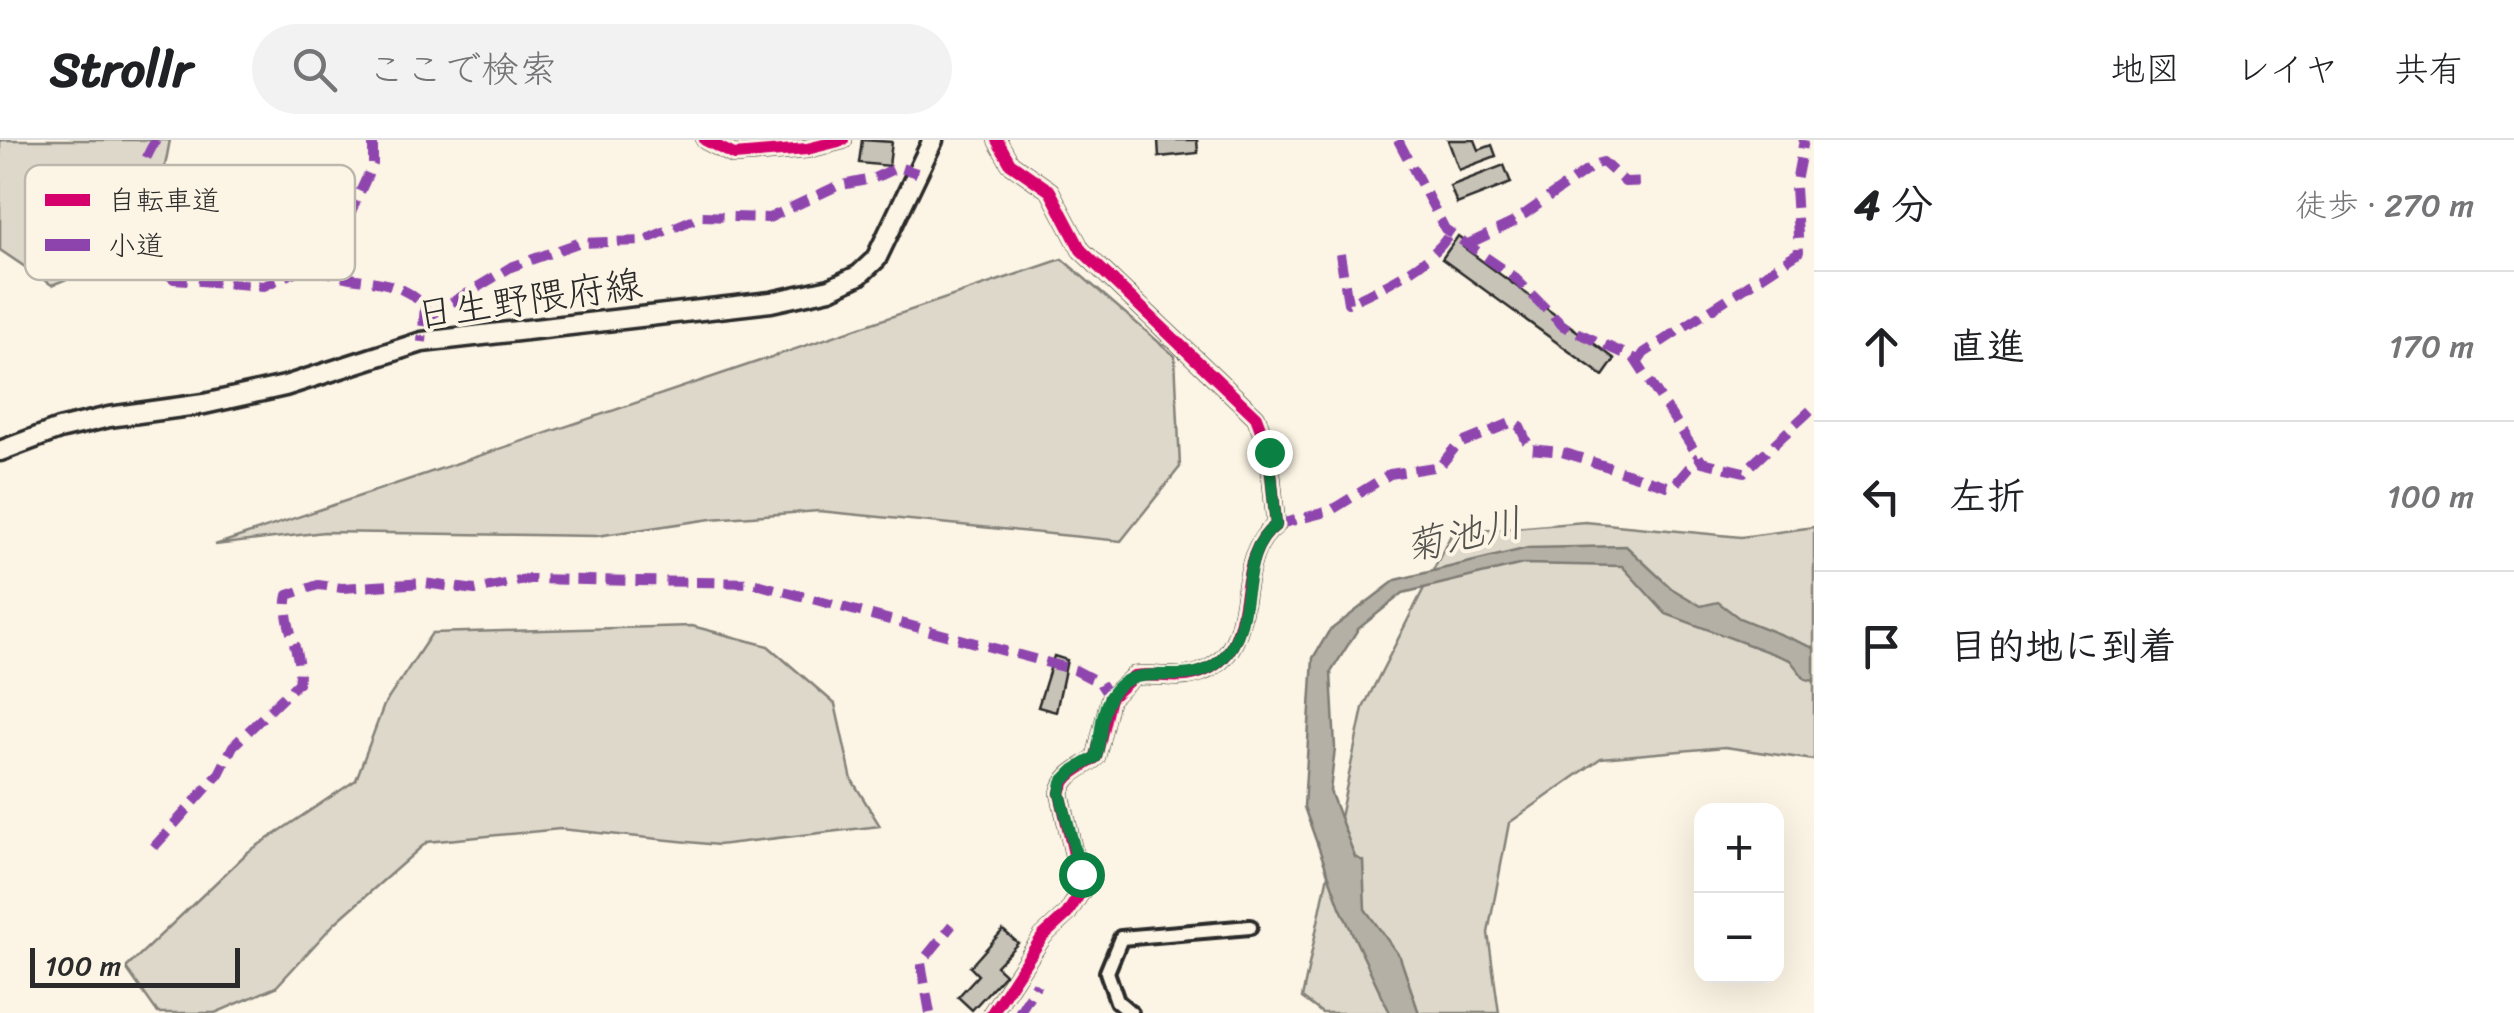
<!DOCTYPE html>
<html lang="ja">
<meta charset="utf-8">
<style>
body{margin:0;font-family:Sriracha,"Klee One",sans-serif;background:#f2f2f2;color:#202124}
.controls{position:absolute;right:30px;bottom:30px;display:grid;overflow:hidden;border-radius:20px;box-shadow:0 10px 40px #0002}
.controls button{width:90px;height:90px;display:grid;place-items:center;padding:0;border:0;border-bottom:2px solid #e0e0e0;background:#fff;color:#202124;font:50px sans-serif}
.scale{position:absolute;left:30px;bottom:25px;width:210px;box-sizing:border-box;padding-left:10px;border:5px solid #2b2b2b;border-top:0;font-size:28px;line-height:35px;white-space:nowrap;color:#2b2b2b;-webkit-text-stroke:8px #fcf5e5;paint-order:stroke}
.stop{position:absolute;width:30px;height:30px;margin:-22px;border:8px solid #0b8043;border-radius:50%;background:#fff}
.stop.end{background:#0b8043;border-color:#fff;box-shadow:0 2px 10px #0008}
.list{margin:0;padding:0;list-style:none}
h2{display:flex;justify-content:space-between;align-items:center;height:130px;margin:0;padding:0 40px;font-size:42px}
h2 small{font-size:32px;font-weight:400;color:#757577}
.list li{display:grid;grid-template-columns:65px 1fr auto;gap:30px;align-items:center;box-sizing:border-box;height:150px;padding:0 40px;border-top:2px solid #e0e0e0}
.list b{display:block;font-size:38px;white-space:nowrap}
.list em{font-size:32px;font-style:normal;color:#757577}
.icon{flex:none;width:55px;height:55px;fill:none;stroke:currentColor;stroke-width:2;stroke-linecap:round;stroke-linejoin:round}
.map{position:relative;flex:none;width:1814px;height:873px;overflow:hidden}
header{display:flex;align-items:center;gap:60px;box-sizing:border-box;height:140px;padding:0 50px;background:#fff;border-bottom:2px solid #e0e0e0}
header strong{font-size:48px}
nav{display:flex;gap:55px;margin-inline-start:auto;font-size:35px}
.search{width:700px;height:90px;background:#f2f2f2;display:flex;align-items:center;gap:25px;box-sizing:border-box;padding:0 35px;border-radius:55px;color:#757577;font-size:38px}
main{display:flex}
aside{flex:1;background:#fff}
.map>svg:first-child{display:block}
</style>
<header>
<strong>Strollr</strong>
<div class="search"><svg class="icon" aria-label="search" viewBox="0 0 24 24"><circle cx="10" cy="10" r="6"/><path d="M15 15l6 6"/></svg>ここで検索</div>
<nav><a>地図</a><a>レイヤ</a><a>共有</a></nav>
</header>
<main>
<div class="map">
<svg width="1814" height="873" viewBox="0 0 1814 873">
<rect width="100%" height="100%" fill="#fcf5e5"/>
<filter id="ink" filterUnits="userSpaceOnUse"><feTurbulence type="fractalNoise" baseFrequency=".01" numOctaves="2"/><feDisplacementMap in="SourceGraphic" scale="20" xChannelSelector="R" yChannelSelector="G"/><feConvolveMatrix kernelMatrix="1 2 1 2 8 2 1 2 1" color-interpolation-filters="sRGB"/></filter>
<g filter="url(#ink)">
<g fill="#ded8ca" stroke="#84827a" stroke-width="2.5">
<polygon points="0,0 170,0 161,47 132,112 52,145 0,110"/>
<polygon points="1062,119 1175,216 1180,327 1121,401 819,371 711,379 597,396 324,392 215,405"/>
<polygon points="1585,382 1741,397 1814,387 1814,620 1725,607 1601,618 1509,683 1488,793 1499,873 1322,873 1302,858 1363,568 1452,393"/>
<polygon points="692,486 768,506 835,564 852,640 880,686 718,705 560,689 427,702 335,783 276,847 215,873 158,873 126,828 248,712 356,640 384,565 432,493"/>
</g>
<polygon fill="#b4b0a5" stroke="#7d7b74" stroke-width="2.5" points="1626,406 1671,448 1701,466 1718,462 1739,478 1814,508 1814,541 1805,539 1790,520 1666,474 1622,426 1523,424 1403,453 1358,489 1331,532 1335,608 1330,651 1355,717 1363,721 1365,769 1400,817 1419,873 1390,873 1340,767 1304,667 1313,518 1329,491 1396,440 1528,408"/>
<g fill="#c8c3b7" stroke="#2b2b2b" stroke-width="2.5">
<polygon points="862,0 892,2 889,26 859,23"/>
<polygon points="1158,0 1197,0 1198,13 1159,17"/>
<polygon points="1448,0 1475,0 1479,10 1492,5 1496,16 1459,30"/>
<polygon points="1504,25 1511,43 1457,64 1450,46"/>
<polygon points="1458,96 1466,102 1463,107 1615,219 1603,236 1442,119"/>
<polygon points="1054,516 1067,520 1056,572 1038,567"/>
<polygon points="1003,790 1018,803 996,826 1005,834 972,870 958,857 978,835 970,827"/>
</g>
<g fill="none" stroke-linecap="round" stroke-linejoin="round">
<defs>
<g id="minor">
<polyline points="705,0 734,15 807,9 843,0"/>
<path d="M992,873L1043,796L1067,774L1082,750L1060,653C1065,632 1082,629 1096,617L1110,558L1134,536C1155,533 1175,540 1196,534C1267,513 1226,422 1276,385L1269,312L1256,277L1081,110L1050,51L1010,23L997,0"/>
<polyline points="1131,873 1117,861 1107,832 1121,798 1250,787"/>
</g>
<polyline id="secondary" points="0,311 59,289 109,277 204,264 285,246 422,202 771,162 830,149 859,135 876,119 933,0"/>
</defs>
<use href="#minor" stroke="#2b2b2b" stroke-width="20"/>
<use href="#secondary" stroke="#2b2b2b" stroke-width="25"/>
<use href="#minor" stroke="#fcf5e5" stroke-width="12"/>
<use href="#secondary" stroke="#fcf5e5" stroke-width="18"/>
<g stroke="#8e44ad" stroke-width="10" stroke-dasharray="20 10" stroke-linecap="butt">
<path d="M156,0C126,48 125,103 174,139L264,146L331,115L373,24V0"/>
<polyline points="1398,0 1445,89 1513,136 1563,186 1634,218 1702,322 1744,332 1814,267"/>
<polyline points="1470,103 1512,83 1596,24 1603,22 1625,42 1648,41"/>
<path d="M1340,114L1348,163C1380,148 1434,124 1451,91"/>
<path d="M314,126C355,148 390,131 425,166L422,202"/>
<polyline points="426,178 511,127 578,103 642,101 701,76 769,78 837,46 872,39 898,27 917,33"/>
<polyline points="1638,222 1644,213 1799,112 1795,47 1804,0"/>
<polyline points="1276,385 1330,371 1390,334 1440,326 1457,305 1513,282 1520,287 1530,309 1562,312 1667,346 1676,343 1699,316"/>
<path d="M154,707L219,634L233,606L298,543C304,512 281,485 288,455L318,445L342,448L424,443L475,450L530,439L753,443L1075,530L1100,543L1110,558"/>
<polyline points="930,873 921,823 952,785"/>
<polyline points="1019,873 1037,844"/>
</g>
<defs>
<g id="cycleway">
<polyline points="705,0 734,15 807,9 843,0"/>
<path d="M992,873L1043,796L1067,774L1082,750L1060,653C1065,632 1082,629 1096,617L1110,558L1134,536C1155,533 1175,540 1196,534C1267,513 1226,422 1276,385L1269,312L1256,277L1081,110L1050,51L1010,23L997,0"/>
</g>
</defs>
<use href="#cycleway" stroke="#fcf5e5" stroke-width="19"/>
<use href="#cycleway" stroke="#d6006c" stroke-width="12"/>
</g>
</g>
<g fill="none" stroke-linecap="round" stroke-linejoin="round" filter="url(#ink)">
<path stroke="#0b8043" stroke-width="12" d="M1081,734L1060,653L1062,642L1074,630L1096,617C1102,597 1099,577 1110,557C1135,514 1187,554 1222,519C1259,483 1234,416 1276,385L1269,312"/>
</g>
<g text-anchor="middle" stroke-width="8" stroke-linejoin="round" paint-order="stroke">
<g font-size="38" fill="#2b2b2b" stroke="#fcf5e5">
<text transform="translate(529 159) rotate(-8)" y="13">日生野隈府線</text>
</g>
<g font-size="40" font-style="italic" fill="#545350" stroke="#fcf5e5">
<text transform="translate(1463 394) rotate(-13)" y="14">菊池川</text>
</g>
</g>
<rect x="25" y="25" width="330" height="115" rx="15" fill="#fcf5e5" stroke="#bdb8ad" stroke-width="2.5"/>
<rect x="45" y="54" width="45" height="12" fill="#d6006c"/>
<rect x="45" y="99" width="45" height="12" fill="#8e44ad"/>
<g font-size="28" fill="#2b2b2b">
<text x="108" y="70">自転車道</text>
<text x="108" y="115">小道</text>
</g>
</svg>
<div class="controls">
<button>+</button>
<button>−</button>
</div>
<div class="scale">100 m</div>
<div class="stop" style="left:1081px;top:734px"></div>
<div class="stop end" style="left:1269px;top:312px"></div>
</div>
<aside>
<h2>4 分<small>徒歩 · 270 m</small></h2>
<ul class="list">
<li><svg class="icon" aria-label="ahead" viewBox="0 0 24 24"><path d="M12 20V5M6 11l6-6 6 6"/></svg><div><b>直進</b></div><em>170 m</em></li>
<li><svg class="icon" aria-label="left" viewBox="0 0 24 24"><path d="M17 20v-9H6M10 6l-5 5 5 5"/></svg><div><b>左折</b></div><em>100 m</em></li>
<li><svg class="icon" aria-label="arrive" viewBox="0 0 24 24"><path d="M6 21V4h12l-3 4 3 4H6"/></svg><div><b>目的地に到着</b></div></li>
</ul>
</aside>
</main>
